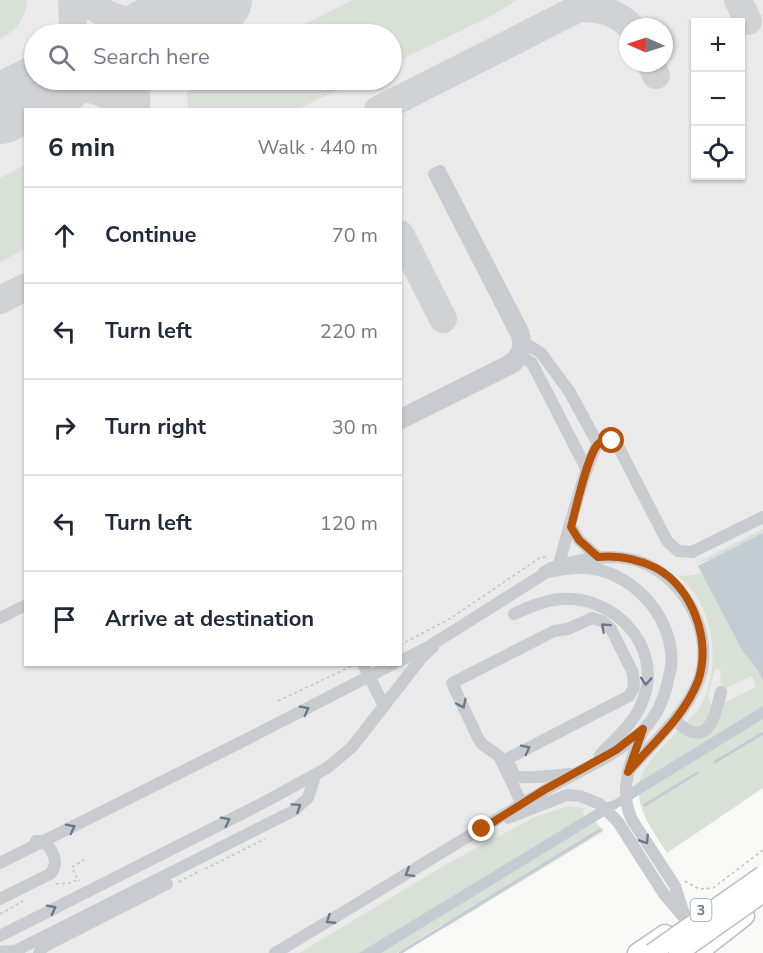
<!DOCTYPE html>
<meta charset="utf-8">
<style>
body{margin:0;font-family:"Nunito Sans",sans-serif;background:#f2f2f3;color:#1f2937}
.controls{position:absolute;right:18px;top:18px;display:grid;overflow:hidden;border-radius:0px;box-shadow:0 2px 4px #0004}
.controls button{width:54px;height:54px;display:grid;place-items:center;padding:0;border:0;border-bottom:2px solid #e0e1e3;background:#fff;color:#1f2937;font:30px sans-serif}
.compass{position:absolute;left:619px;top:18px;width:54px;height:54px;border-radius:50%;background:#fff;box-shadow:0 2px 4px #0004;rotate:273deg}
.stop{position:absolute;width:18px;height:18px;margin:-14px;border:4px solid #b45309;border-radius:50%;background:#fff}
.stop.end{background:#b45309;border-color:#fff;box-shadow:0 2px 6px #0008}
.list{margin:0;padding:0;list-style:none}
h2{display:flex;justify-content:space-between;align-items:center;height:78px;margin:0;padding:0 24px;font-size:26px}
h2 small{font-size:20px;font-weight:400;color:#747a83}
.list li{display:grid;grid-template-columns:39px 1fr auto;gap:18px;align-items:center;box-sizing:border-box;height:96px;padding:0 24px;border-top:2px solid #e0e1e3}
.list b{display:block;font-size:22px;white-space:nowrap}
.list em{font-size:20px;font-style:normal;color:#747a83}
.icon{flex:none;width:33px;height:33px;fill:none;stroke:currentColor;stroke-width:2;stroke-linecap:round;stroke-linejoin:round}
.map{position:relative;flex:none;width:763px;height:953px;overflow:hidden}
.search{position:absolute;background:#fff;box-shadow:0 2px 4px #0004;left:24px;top:24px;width:378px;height:66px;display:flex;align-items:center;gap:15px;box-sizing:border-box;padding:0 21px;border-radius:33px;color:#747a83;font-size:22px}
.panel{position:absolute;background:#fff;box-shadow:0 2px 4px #0004;left:24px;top:108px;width:378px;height:558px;border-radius:0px}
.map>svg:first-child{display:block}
</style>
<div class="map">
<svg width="763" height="953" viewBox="0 0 763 953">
<rect width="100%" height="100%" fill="#f8f9f6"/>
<path fill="#e9eae9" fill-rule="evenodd" d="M0,0H763V710L363,953H0ZM696,22H740V176H696ZM628,27H664V63H628ZM34,34H392V80H34ZM26,110H400V664H26Z"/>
<g fill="#d9e1d7">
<path d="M0,0H27C26,19 16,31 0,39Z"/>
<polygon points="353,0 517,0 491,16 392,64 392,34 285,34"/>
<polygon points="197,80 359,80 298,109 188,109 187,94"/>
<polygon points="25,165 25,248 0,263 0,178"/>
<path d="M763,529V788L667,853C652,829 628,800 644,770C652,756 667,743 678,730L689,736L722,711L724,703L756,687L752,676L724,689L720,682L721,670L715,669L708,695L712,709L709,720L701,727H691L686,722C691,717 696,713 699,708C723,670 715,604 678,576L693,575L756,558L763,548L696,563Z"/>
<polygon points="568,806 585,808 582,814 593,819 604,831 445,928 443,924 397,953 299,953 445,865 535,817"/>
</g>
<g fill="#c3ccd2">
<polygon points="763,533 763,681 756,667 743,652 698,566"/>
<polygon points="763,706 763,719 381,953 359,953 606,803 616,799 641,781"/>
</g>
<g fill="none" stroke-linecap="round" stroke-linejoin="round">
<g stroke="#c3ccd2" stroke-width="3">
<polyline points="715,762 763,733"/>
<polyline points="645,805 697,773"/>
<polyline points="400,953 600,830"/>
</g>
<g stroke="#d0d3d5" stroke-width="28">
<path d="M85,0C111,22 141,27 175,21"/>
<polyline points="738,0 748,21"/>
<path d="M580,8C601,8 616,12 631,27"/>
<polyline points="71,34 73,23 72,0"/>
<polyline points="650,63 656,75"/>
<polyline points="136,80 136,110"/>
<path d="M33,93C66,82 100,84 127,110"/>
<polyline points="378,110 595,0"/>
<polyline points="400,234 443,319"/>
<polyline points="0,300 26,287"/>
</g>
<g stroke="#d0d3d5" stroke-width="70">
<polyline points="148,34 217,0"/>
<polyline points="0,109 59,80"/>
</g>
<defs>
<g id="highway">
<polyline points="637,953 665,934"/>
<polyline points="698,953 745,916"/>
</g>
</defs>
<use href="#highway" stroke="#babdc1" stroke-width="21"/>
<g stroke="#c2c3c6" stroke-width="1.5" stroke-dasharray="3 3" stroke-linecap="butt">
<polyline points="400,645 451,618 541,557 548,557"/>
<polyline points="278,701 352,666"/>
<polyline points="205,869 265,839"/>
<polyline points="77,878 72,867 84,860"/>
<polyline points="685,881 699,889 713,888 763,850"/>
<polyline points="179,882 198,872"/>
<polyline points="56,884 71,883 78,879 79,881"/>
<polyline points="0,914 23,901"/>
</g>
<g stroke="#c8cbcf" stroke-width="12">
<polyline points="525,343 541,353 569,391 598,444"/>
<polyline points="522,357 532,363 587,470"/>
<path d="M400,415L506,362C517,355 520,349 517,336L434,174L440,171L523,331C527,343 525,355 516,366L400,424"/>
<polyline points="571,527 579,540 598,557"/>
<path d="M559,564C565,543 588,454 599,443C606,437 614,442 619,448L667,541L678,551L692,552L763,517"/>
<path d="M544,572C557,564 568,563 583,560C627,551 661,562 686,599C700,620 706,644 702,669C695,706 652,743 628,772"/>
<path d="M514,614C529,607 545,600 562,599C614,596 662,645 644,697C636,722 617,737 600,755"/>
<polyline points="0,618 26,605"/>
<polyline points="363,664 384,706"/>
<path d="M674,720C679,723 684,729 690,731C712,741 717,706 721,692"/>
<path d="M643,730C631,759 618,790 632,820L675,886L684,914"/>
<polyline points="255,735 354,684"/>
<path d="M522,804L499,756L482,744L478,738L452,683L554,631L568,629L592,618L602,621L611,629L633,673L634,687L629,696L507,759L515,776C525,780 561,774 575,774"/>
<polyline points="508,818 567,795 580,796 600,804 618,822 664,894 694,929"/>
<path d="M0,899L50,874C60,864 53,849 43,841H36"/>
<polyline points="0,936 261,804 327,768 352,747 423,656 433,647"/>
<polyline points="0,952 15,951 25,946 293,811 308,798 315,776"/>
<polyline points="39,953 43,947 167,884"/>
<path d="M275,953C365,900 454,844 544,791C577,771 616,757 644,729C656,717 663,701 667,685"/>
</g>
<use href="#highway" stroke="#fff" stroke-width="18"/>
<defs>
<g id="highway-bridge">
<polyline points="652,953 763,875"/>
<polyline points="678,953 763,893"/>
</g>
</defs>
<use href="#highway-bridge" stroke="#babdc1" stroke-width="21" stroke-linecap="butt"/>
<g stroke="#c8cbcf" stroke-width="12">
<path d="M400,661L428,647L547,572C563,569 578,566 594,569C637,576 676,622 671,667C670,673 668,679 667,685"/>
<polyline points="354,684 393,664"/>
<polyline points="0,863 255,735"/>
</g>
<use href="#highway-bridge" stroke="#fff" stroke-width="18"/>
</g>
<defs><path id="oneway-chevron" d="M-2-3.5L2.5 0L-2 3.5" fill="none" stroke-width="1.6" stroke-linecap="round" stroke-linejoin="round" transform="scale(1.5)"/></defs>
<g stroke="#6b798c">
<use href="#oneway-chevron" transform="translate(605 627) rotate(-138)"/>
<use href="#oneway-chevron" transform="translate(646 681) rotate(94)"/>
<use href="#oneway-chevron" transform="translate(462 704) rotate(65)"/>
<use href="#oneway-chevron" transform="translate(305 710) rotate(-27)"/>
<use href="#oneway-chevron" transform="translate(526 749) rotate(-27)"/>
<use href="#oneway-chevron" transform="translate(297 807) rotate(-34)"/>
<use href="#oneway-chevron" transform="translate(226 821) rotate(-27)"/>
<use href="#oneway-chevron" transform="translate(71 828) rotate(-27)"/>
<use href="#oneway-chevron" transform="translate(645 840) rotate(57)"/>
<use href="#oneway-chevron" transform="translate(409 873) rotate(149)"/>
<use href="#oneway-chevron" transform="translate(52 909) rotate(-27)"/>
<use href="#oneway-chevron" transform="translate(330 920) rotate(147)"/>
</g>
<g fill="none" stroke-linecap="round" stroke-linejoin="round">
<path stroke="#b45309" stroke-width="8" d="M482,829L544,790L616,750L643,729L628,772C653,743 684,717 698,681C712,642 693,588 656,568C638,559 618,555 598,557L579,540L571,527C576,509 587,456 598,444C602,440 607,440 612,441"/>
</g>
<g text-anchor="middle" stroke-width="6" stroke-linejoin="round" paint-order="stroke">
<rect fill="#fff" stroke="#949eac" stroke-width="1.5" x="690.5" y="899" width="21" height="22" rx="4.5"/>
<g font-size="14" font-weight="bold" fill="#667589">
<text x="701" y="915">3</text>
</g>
</g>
</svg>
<div class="controls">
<button>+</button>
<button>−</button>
<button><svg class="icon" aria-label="locate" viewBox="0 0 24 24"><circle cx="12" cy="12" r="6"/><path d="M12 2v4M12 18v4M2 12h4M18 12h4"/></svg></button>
</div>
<svg class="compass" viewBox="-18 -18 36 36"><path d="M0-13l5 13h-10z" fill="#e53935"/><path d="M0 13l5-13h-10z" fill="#747a83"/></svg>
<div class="stop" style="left:612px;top:441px"></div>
<div class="stop end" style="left:482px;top:829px"></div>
<div class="search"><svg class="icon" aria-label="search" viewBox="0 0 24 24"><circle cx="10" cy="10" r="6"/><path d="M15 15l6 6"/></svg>Search here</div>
<section class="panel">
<h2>6 min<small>Walk · 440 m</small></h2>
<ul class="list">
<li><svg class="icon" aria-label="ahead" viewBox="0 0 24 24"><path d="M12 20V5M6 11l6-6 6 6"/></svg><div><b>Continue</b></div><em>70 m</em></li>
<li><svg class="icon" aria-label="left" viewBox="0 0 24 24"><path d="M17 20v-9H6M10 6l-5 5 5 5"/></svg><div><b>Turn left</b></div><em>220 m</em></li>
<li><svg class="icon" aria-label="right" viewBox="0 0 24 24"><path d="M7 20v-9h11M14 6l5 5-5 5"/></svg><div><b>Turn right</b></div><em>30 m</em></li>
<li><svg class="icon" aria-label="left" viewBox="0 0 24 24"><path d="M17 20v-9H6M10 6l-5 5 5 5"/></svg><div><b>Turn left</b></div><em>120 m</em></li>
<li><svg class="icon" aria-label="arrive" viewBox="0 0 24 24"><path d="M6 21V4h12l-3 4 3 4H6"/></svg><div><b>Arrive at destination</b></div></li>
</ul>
</section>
</div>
